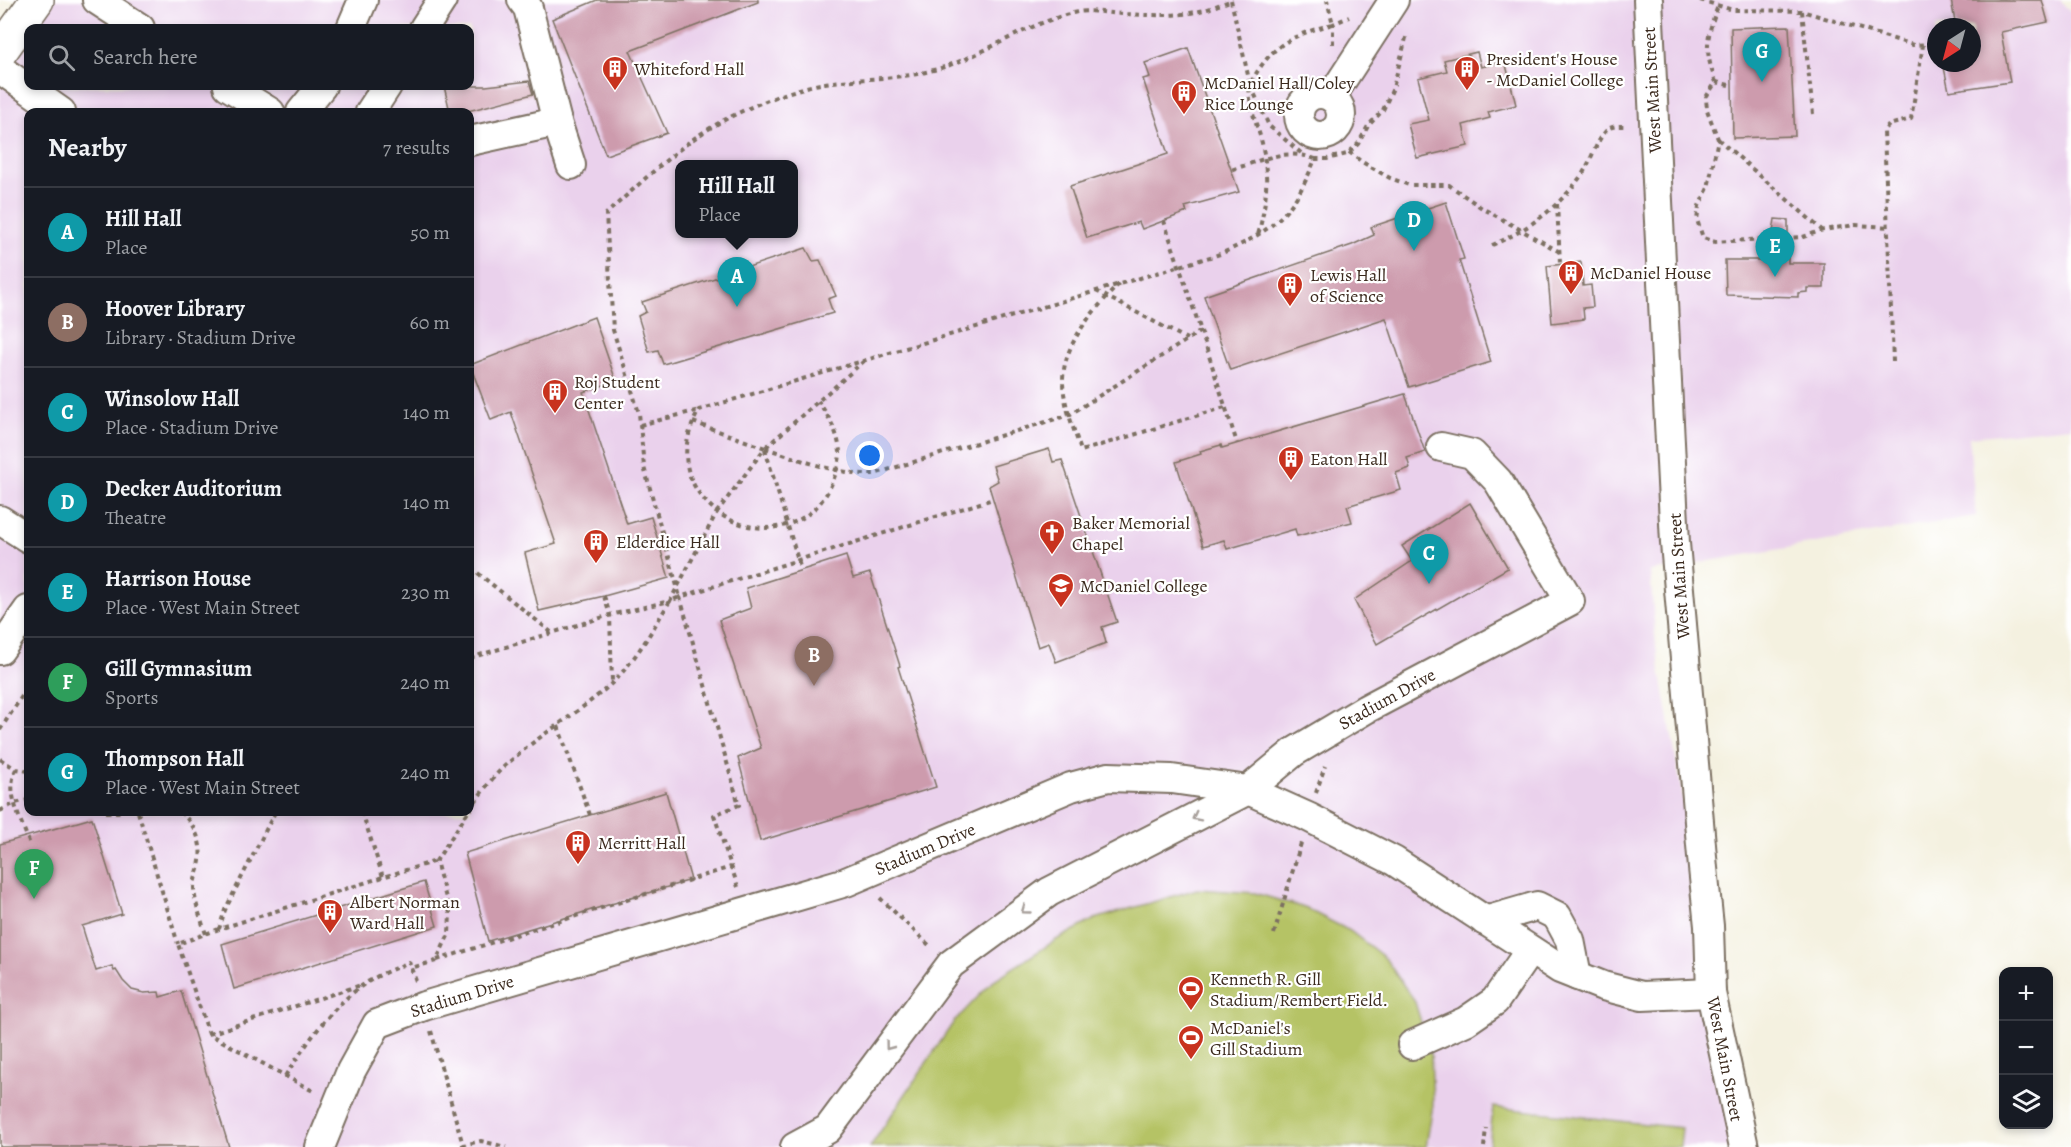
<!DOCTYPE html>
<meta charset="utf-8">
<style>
body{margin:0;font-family:Alegreya,serif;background:#242831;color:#f1f3f6}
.controls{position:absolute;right:18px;bottom:18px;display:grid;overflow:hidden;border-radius:12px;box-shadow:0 3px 9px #0003}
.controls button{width:54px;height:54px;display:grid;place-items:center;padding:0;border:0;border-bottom:2px solid #363941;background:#171b24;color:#f1f3f6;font:30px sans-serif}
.compass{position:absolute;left:1927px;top:18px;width:54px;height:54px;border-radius:50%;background:#171b24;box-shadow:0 3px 9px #0003;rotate:216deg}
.you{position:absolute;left:870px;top:456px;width:21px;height:21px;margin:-15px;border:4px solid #fff;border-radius:50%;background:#1a73e8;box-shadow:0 0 0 9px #1a73e833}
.badge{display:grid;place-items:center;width:39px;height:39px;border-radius:50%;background:#8c9099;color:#fff;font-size:20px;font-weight:700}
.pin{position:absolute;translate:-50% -50px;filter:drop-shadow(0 2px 3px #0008)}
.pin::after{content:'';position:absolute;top:32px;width:21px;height:18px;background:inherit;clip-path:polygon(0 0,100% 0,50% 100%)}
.popup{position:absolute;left:675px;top:160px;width:123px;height:78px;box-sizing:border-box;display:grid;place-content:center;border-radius:12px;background:#171b24;filter:drop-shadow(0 2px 4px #0005);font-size:20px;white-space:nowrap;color:#9ea1a6}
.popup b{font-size:22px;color:#f1f3f6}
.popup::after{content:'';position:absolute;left:50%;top:100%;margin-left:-12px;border:12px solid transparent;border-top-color:#171b24}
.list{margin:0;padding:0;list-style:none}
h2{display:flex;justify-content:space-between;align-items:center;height:78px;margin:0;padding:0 24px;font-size:26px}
h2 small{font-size:20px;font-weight:400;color:#9ea1a6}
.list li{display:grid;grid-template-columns:39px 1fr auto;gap:18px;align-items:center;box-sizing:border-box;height:90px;padding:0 24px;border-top:2px solid #363941}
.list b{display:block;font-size:22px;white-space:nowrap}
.list p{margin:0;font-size:20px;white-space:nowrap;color:#9ea1a6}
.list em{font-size:20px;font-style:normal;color:#9ea1a6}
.icon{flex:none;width:33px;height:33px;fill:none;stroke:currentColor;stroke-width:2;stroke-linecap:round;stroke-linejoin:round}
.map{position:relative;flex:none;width:2071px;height:1147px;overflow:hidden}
.search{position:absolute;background:#171b24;box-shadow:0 3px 9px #0003;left:24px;top:24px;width:450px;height:66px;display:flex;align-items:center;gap:15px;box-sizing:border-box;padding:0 21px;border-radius:12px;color:#9ea1a6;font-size:22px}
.panel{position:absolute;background:#171b24;box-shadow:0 3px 9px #0003;left:24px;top:108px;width:450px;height:708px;border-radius:12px}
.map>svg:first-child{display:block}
</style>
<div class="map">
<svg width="2071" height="1147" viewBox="0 0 2071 1147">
<rect width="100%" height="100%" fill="#fff"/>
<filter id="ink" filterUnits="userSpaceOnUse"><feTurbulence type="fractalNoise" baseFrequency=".0167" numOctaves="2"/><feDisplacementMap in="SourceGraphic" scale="12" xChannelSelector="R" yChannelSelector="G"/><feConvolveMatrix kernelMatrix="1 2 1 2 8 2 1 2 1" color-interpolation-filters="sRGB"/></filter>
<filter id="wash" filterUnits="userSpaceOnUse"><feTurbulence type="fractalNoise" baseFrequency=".008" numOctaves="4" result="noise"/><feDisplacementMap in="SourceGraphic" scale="24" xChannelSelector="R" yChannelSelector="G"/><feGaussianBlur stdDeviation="1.35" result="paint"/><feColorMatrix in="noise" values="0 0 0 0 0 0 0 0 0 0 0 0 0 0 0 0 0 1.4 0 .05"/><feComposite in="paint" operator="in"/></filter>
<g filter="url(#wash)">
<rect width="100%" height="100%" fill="#f4f1e0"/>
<path fill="#ead1ec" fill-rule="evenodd" d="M52,0H2060L2071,13V427L1969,437L1976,516L1650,571L1656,647L1745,1147H0V75L28,36V86H470V28H33ZM1936,27H1972V63H1936ZM28,112H470V812H28ZM680,164H794V234H680Z"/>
<g fill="#b5c365" stroke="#787642" stroke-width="1.5">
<polygon points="1197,889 1255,893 1305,908 1350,931 1385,958 1415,1002 1431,1055 1433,1105 1426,1147 870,1147 953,1023 994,980 1056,940 1095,919"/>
<polygon points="1493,1107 1682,1128 1680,1147 1489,1147"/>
</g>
<g id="blocks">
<g fill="#cd9bad">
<polygon points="597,0 758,0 758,2 630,51 667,133 606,155 552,19"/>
<polygon points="1951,0 2042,0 2048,22 2001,32 2010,82 1949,91 1943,63 1972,63 1972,27 1956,27"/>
<polygon points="1789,26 1795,136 1733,138 1731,28"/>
<polygon points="1188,48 1239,192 1185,207 1187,212 1142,229 1139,222 1087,238 1070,186 1168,154 1143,79 1150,77 1145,63"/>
<polygon points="1477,52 1481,67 1505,61 1516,105 1488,112 1490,118 1463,125 1468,146 1417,158 1408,124 1429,120 1418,78 1447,71 1444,60"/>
<polygon points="529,81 533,94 464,112 450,112 444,86 486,86"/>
<polygon points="1446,202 1464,259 1459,260 1491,362 1409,387 1386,318 1230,370 1204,296 1352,245 1374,235 1371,227"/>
<polygon points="1775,219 1788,220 1788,263 1824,263 1824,288 1807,288 1807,292 1798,293 1798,297 1726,295 1725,260 1769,260"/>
<polygon points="806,248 813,261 820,260 836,296 828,299 833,313 663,364 658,350 649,352 638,316 646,312 642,302"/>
<polygon points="1581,262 1583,286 1591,285 1593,307 1583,308 1584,319 1552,323 1547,266"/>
<polygon points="594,317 616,381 583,392 627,524 651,517 669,578 604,596 539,611 525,553 556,544 511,412 491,420 470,365"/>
<polygon points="1405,394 1425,452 1407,458 1410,468 1396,473 1401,490 1347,506 1352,522 1297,536 1295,529 1227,549 1224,540 1203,546 1176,462 1201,454 1200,451 1221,445 1222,448"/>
<polygon points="1049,449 1053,462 1062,460 1117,622 1102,627 1106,643 1056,662 1049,643 1038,647 989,486 998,481 993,466"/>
<polygon points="1470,503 1508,568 1377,644 1354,600 1412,561 1402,546"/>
<polygon points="846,556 853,578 870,573 900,666 898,667 936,787 760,841 738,758 761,748 719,620 751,608 746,588"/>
<polygon points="666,792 691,880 488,941 465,853"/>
<polygon points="92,818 122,914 82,926 96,971 112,966 114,971 116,970 123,981 132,990 144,993 159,992 160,997 181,991 229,1147 0,1147 0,844"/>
<polygon points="424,882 437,926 234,989 222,944"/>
</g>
</g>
</g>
<g filter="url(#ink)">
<use href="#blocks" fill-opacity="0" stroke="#7c7062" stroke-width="1.5"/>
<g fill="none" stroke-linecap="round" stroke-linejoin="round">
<defs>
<g id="minor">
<polyline points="97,0 140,28"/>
<polyline points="1648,0 1675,543 1703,868 1709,926 1711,993 1744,1147"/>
<polyline points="351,28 363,0"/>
<polyline points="424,28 442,0"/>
<polyline points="0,69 61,112"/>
<polyline points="228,86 270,112"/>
<circle cx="1320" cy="115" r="21"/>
<polyline points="1331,97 1394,0"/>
<polyline points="301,112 322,86"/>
<polyline points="370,112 387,86"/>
<polyline points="557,122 571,165"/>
<polyline points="470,141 557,122 528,8 522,0"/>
<polyline points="0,520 28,538"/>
<polyline points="0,650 28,610"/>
<polyline points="1485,921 1537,906 1557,916 1570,940 1577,976"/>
<polyline points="1412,1045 1466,1021 1495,1001 1530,950"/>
<polyline points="320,1147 351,1071 377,1024 424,1006 846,882 1071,787 1108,777 1172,779 1248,790 1294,752 1366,709 1570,601 1498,481 1472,454 1441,447"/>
<polyline points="795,1147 828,1129 951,964 1049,892 1248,790 1308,817 1394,861 1560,969 1603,986 1642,996 1711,993"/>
</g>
<polyline id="major" points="0,52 37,0"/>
</defs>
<use href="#minor" stroke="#7c7062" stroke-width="32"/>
<use href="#major" stroke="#7c7062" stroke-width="36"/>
<g stroke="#7c7062" stroke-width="4" stroke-dasharray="4.5 4.5" stroke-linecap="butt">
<path d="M1231,0L1250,84C1247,105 1257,123 1262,143C1269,178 1267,201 1258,235"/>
<polyline points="1700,0 1733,10 1802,11 1913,45 1936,44"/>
<polyline points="1802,11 1813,114"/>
<polyline points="1333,44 1333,24 1349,17"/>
<path d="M1716,82C1704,51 1706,37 1718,6"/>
<polyline points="1729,85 1716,82 1706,97 1707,110 1718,139 1708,188 1699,206 1697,220 1703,238 1715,242 1803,237 1823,230 1855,225 1889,227"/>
<polyline points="1718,139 1822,230"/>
<polyline points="1349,152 1362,162 1390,178 1409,185 1449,185 1482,208 1560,252"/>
<path d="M1301,153L1269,126L1250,84C1272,44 1290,36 1333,24L1327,0"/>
<polyline points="1315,159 1327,159 1347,154 1358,144 1368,126 1383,110 1393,88 1407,34"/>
<polyline points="1557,204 1560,263"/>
<path d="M1492,245C1528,230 1561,206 1583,173C1591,161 1595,144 1605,132C1611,125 1618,126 1626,126"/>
<path d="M1119,284C1094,310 1062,344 1063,383C1064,406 1074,429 1081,451L1225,407"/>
<polyline points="1096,291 1187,339"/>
<polyline points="1201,331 1237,443"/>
<polyline points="1893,362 1884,131 1889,125 1911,119 1923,45"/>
<path d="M693,422L765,448L717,512C682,483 678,449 699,410L1220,254C1273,231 1294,213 1315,159C1285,147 1260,161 1231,170"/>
<polyline points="640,425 699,410"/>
<polyline points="766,447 864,361"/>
<path d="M765,448C800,459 836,475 874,474L1069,415L1201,331L1164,221"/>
<polyline points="765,449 801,570"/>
<polyline points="470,571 474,570 551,632"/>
<polyline points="604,596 610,615 612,682"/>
<path d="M470,658L610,615L670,601L717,512C760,542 816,529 834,478C837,470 840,460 840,452C838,432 829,417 818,401"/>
<polyline points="558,726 590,815"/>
<polyline points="0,730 28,687"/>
<polyline points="0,759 16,769 28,771"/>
<path d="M16,769C5,792 21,820 29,842"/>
<polyline points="1316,793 1325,766"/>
<path d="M470,810C482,791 496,772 514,758C545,731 582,711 612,683C636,660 652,630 670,601L680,597L644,467L639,413L613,330L606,214C634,189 662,162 692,140C724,117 766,99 803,88C844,76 888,82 930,71C980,59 1022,25 1073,13C1089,9 1106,13 1123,14C1147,15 1176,17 1200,11C1210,9 1220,4 1230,1"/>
<polyline points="0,811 15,803 28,800"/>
<polyline points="106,812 122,812"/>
<polyline points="138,812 178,944"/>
<path d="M180,812C196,825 204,845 199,866C197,874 194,880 194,888C195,904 201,919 206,934"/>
<polyline points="275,812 225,910 219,929 383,877"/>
<polyline points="362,812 383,877 436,861"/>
<polyline points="738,887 714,815 739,805 680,597 993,499"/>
<polyline points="880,898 931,947"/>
<polyline points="219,929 178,944 209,1034 313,1091"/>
<polyline points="1274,934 1301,843"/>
<polyline points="437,960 731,867"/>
<polyline points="416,981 411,968 436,961 449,934 450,913 436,861 468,812"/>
<polyline points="431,1031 463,1145 481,1141 506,1147"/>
<polyline points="209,1034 361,985"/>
<path d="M285,1076C308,1042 329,1009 363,985C377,975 394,969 409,962L411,968"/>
<polyline points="1484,1147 1486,1128"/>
</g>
<use href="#minor" stroke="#fff" stroke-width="28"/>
<use href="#major" stroke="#fff" stroke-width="33"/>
</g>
<defs><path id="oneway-chevron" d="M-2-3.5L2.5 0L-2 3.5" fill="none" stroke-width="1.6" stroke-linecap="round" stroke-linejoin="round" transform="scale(1.5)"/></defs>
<g stroke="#a79f9a">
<use href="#oneway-chevron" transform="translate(1196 817) rotate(153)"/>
<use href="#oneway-chevron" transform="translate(1025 910) rotate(144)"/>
<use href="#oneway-chevron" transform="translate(889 1046) rotate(127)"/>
</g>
</g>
<defs>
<symbol id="building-pin" viewBox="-11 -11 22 30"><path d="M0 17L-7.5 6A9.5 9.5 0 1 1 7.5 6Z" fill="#c8321e" stroke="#fff"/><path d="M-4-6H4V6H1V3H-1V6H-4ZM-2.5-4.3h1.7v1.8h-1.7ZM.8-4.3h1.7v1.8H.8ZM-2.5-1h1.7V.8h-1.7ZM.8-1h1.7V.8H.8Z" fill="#fff"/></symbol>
<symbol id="church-pin" viewBox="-11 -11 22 30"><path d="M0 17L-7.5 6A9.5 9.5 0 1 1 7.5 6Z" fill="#c8321e" stroke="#fff"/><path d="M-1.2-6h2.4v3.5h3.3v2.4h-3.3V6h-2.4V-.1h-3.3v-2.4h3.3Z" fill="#fff"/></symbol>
<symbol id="university-pin" viewBox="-11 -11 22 30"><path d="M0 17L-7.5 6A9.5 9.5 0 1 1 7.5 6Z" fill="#c8321e" stroke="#fff"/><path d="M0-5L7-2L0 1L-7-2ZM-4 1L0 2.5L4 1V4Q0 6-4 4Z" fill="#fff"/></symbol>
<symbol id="stadium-pin" viewBox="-11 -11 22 30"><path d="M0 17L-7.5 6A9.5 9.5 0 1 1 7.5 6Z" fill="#c8321e" stroke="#fff"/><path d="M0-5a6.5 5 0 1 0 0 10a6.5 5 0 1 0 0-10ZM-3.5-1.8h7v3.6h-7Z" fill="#fff"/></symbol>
</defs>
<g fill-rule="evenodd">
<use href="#building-pin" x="600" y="54" width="30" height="40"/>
<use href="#building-pin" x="1452" y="54" width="30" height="40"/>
<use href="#building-pin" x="1169" y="78" width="30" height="40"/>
<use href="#building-pin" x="1556" y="258" width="30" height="40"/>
<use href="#building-pin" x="1275" y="270" width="30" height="40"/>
<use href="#building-pin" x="540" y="377" width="30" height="40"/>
<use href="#building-pin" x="1276" y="444" width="30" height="40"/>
<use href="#church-pin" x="1037" y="518" width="30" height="40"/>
<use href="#building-pin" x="581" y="527" width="30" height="40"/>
<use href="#university-pin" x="1046" y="571" width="30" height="40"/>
<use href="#building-pin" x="563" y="828" width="30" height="40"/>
<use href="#building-pin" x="315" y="897" width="30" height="40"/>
<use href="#stadium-pin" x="1176" y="974" width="30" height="40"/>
<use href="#stadium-pin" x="1176" y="1023" width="30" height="40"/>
</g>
<g text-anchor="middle" stroke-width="4.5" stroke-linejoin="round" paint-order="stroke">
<g font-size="18" fill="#3b2a1e" stroke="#fff" text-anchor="start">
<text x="1486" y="65">President's House<tspan x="1486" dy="21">- McDaniel College</tspan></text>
<text x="634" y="75">Whiteford Hall</text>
<text x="1204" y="89">McDaniel Hall/Coley<tspan x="1204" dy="21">Rice Lounge</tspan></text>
<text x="1590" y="279">McDaniel House</text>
<text x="1310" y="281">Lewis Hall<tspan x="1310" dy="21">of Science</tspan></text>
<text x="574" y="388">Roj Student<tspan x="574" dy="21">Center</tspan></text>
<text x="1310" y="465">Eaton Hall</text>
<text x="1072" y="529">Baker Memorial<tspan x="1072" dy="21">Chapel</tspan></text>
<text x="616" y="548">Elderdice Hall</text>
<text x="1080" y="592">McDaniel College</text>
<text x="598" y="849">Merritt Hall</text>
<text x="350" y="908">Albert Norman<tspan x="350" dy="21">Ward Hall</tspan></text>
<text x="1210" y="985">Kenneth R. Gill<tspan x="1210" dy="21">Stadium/Rembert Field.</tspan></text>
<text x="1210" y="1034">McDaniel's<tspan x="1210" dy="21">Gill Stadium</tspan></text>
</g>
<g font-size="18" fill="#3b2a1e" stroke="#fff">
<text transform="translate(1652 90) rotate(-93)" y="6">West Main Street</text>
<text transform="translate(1679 576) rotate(-94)" y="6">West Main Street</text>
<text transform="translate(1387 699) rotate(-29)" y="6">Stadium Drive</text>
<text transform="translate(925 849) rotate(-23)" y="6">Stadium Drive</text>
<text transform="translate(462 996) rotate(-17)" y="6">Stadium Drive</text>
<text transform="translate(1725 1059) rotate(79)" y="6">West Main Street</text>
</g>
</g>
</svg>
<div class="controls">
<button>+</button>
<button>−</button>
<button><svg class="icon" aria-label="layers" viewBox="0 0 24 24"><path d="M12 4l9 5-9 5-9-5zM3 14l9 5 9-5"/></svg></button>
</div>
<svg class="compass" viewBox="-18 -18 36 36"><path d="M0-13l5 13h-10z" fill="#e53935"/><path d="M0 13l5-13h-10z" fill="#9ea1a6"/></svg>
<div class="you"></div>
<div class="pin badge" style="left:737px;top:307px;background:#0f9aa8">A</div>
<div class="popup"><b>Hill Hall</b>Place</div>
<div class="pin badge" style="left:814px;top:686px;background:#8d6e63">B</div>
<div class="pin badge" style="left:1429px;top:584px;background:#0f9aa8">C</div>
<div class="pin badge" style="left:1414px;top:251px;background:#0f9aa8">D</div>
<div class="pin badge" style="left:1775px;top:277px;background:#0f9aa8">E</div>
<div class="pin badge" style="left:34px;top:899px;background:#2e9e5b">F</div>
<div class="pin badge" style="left:1762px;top:82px;background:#0f9aa8">G</div>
<div class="search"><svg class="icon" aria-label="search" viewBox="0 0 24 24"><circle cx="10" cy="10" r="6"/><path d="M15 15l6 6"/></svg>Search here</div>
<section class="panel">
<h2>Nearby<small>7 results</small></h2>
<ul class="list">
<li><span class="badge" style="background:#0f9aa8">A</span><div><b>Hill Hall</b><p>Place</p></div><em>50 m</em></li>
<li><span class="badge" style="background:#8d6e63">B</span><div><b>Hoover Library</b><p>Library · Stadium Drive</p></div><em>60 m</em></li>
<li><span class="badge" style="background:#0f9aa8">C</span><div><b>Winsolow Hall</b><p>Place · Stadium Drive</p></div><em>140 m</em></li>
<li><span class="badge" style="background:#0f9aa8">D</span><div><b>Decker Auditorium</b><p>Theatre</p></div><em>140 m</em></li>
<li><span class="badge" style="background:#0f9aa8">E</span><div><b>Harrison House</b><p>Place · West Main Street</p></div><em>230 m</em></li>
<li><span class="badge" style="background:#2e9e5b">F</span><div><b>Gill Gymnasium</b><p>Sports</p></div><em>240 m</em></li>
<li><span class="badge" style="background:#0f9aa8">G</span><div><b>Thompson Hall</b><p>Place · West Main Street</p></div><em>240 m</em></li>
</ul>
</section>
</div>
